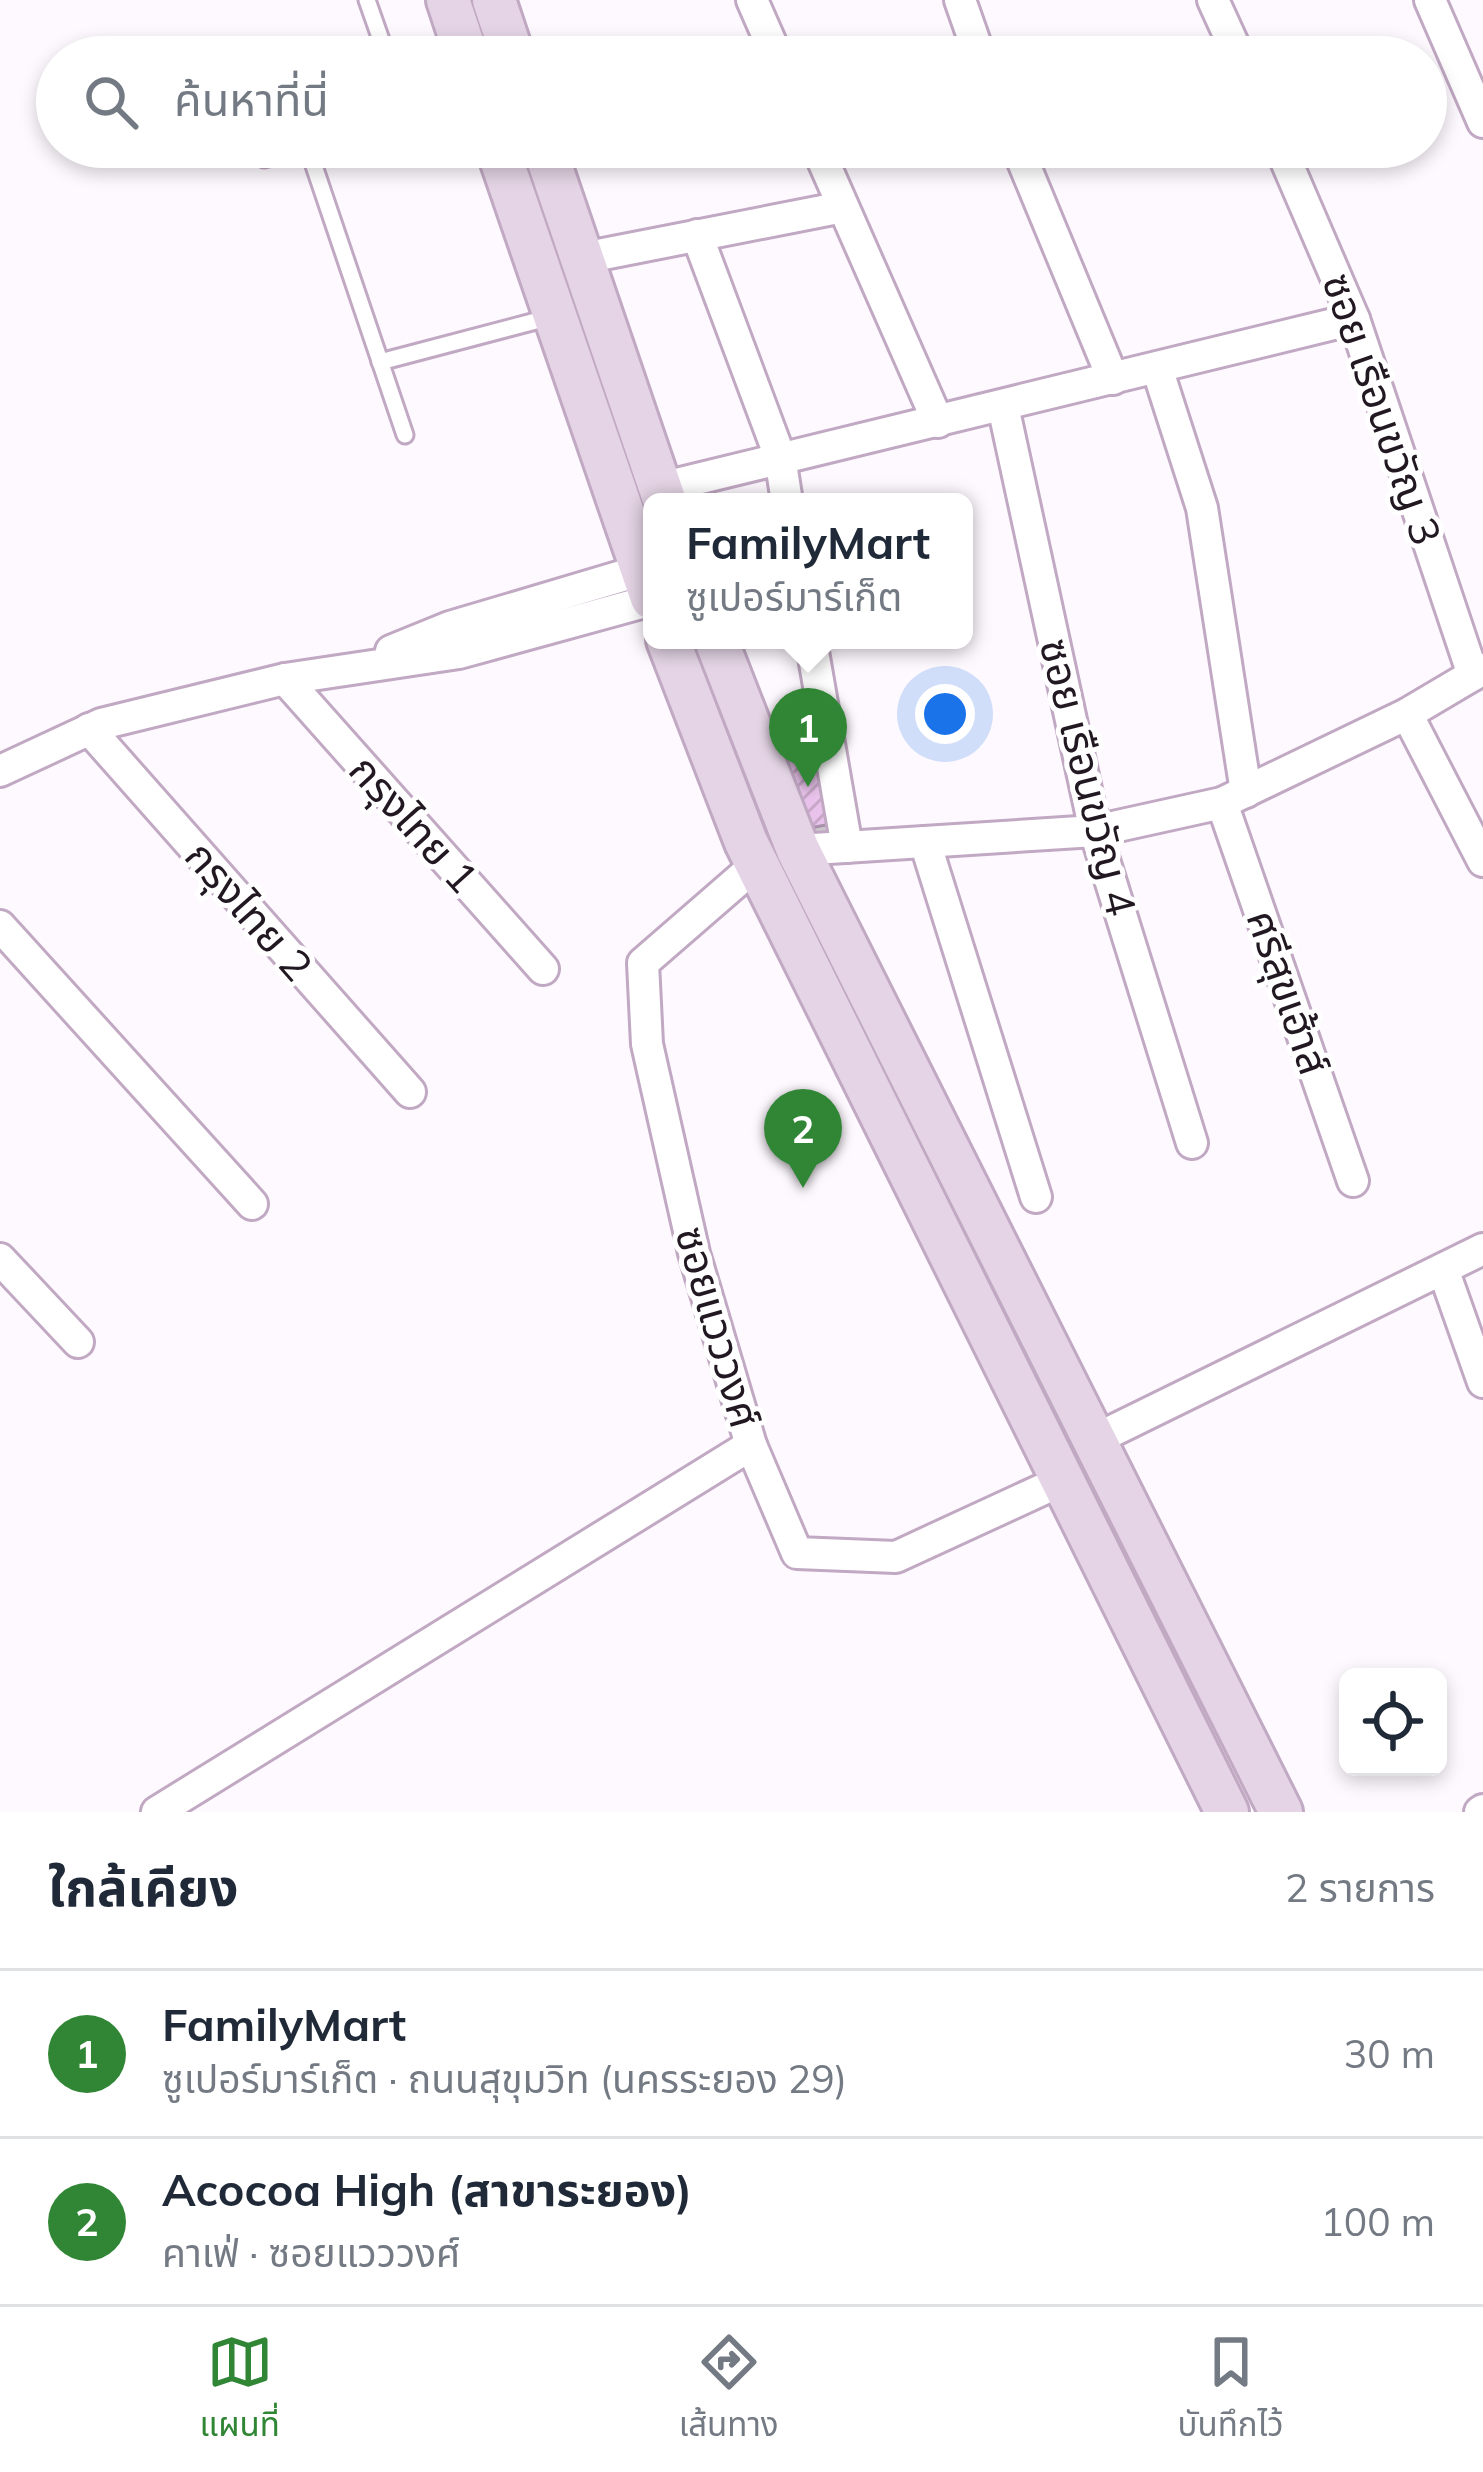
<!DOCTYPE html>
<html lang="th">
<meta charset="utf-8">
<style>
body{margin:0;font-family:Mulish,"Noto Sans Thai",sans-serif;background:#f6f6f7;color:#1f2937}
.controls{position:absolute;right:36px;bottom:36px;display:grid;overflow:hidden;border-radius:18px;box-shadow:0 6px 18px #0003}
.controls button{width:108px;height:108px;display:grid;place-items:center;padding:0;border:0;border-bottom:3px solid #e0e1e3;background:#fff;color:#1f2937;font:60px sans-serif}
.you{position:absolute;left:945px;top:714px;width:42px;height:42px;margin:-30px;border:9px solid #fff;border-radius:50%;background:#1a73e8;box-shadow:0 0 0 18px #1a73e833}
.badge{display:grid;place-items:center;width:78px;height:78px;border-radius:50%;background:#308635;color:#fff;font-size:39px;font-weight:700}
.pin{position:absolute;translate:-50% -99px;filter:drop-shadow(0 3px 6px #0008)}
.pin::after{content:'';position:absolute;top:63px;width:42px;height:36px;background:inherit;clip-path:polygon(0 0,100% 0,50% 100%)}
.popup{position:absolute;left:643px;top:493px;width:330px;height:156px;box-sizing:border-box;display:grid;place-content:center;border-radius:18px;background:#fff;filter:drop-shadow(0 3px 9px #0005);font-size:39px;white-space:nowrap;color:#747a83}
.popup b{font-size:45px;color:#1f2937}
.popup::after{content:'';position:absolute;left:50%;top:100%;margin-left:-24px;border:24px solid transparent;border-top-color:#fff}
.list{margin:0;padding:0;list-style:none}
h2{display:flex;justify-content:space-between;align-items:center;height:156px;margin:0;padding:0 48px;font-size:51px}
h2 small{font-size:39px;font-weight:400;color:#747a83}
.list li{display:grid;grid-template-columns:78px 1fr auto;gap:36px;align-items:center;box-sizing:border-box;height:168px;padding:0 48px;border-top:3px solid #e0e1e3}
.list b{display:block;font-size:45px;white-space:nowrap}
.list p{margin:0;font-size:39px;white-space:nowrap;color:#747a83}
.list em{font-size:39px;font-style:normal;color:#747a83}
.icon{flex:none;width:66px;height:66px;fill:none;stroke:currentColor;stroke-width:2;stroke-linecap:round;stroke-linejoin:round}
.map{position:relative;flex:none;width:1483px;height:1812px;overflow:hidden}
.search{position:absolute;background:#fff;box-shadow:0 6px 18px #0003;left:36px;right:36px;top:36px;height:132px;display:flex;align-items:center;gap:30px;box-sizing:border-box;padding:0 42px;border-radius:66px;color:#747a83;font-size:45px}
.sheet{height:492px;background:#fff}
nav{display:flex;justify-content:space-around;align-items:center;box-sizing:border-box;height:168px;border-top:3px solid #e0e1e3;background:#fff;font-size:33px;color:#747a83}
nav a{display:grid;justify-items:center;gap:6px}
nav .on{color:#308635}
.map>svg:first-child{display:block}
</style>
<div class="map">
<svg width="1483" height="1812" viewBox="0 0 1483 1812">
<defs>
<pattern id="building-hatch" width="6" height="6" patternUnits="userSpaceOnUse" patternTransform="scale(3)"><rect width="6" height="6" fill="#e8c2ea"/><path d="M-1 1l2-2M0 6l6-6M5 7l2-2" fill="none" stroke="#c7a6c8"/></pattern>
</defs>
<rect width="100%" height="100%" fill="#fef9ff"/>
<polygon fill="#0003" points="783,752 841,835 805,841"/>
<polygon fill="url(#building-hatch)" stroke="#a890a9" stroke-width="3" points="821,742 836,823 795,831 780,750"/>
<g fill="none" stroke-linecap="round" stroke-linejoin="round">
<defs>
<g id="lane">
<polyline points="367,0 387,57"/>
<polyline points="308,148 405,435"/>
<polyline points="264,159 313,147"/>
<polyline points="380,362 551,317"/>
</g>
<g id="street">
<polyline points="752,0 777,57"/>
<polyline points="960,0 980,57"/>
<polyline points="1213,0 1239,57"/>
<polyline points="1430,0 1483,122"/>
<polyline points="817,147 938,422"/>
<polyline points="1017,147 1113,379"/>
<polyline points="1280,147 1354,319 1473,675"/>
<polyline points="697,235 780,457 787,502"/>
<polyline points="583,258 843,207"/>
<polyline points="1157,368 1202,508 1246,792"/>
<polyline points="1003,406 1095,831 1192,1143"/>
<polyline points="660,488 1354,319"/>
<polyline points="811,640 847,847"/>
<polyline points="391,651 450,627 642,570"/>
<polyline points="285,679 543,969"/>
<polyline points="1407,714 1483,861"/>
<polyline points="89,729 410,1092"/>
<polyline points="0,771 101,724 285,679 459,653 652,600"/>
<polyline points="1222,803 1353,1181"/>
<polyline points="925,842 1036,1197"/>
<polyline points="798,850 1095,831 1222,803 1407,714 1483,669"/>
<polyline points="757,864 643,963 647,1044 694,1253 751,1445 797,1553 896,1557 1063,1480"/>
<polyline points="0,926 252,1204"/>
<polyline points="0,1259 78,1342"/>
<polyline points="1443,1269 1483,1382"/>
<polyline points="1096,1439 1483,1249"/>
<polyline points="157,1812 751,1445"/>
<polyline points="1480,1812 1483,1810"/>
</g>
<g id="secondary">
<polyline points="448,0 467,57"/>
<polyline points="494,0 513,57"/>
<polyline points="497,147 652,598"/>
<polyline points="544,147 665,502"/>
<polyline points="668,640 746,842 1227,1812"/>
<polyline points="716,640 798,850 1281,1812"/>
</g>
</defs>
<use href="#lane" stroke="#c1a8c3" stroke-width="21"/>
<use href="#street" stroke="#c1a8c3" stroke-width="36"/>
<use href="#secondary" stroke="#c1a8c3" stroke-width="48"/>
<use href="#lane" stroke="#fff" stroke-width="15"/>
<use href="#street" stroke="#fff" stroke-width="30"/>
<use href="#secondary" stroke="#e4d4e5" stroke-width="42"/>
</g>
<g text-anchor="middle" stroke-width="10" stroke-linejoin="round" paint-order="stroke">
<g font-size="42" fill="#211821" stroke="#fff">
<text transform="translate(1382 409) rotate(71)" y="15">ซอย เรือนขวัญ 3</text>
<text transform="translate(1088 777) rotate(76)" y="15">ซอย เรือนขวัญ 4</text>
<text transform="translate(414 824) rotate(48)" y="15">กรุงไทย 1</text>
<text transform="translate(249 911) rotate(49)" y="15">กรุงไทย 2</text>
<text transform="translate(1288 992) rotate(71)" y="15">ศรีสุขเฮ้าส์</text>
<text transform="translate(718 1327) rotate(74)" y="15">ซอยแวววงศ์</text>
</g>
</g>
</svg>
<div class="controls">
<button><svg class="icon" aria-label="locate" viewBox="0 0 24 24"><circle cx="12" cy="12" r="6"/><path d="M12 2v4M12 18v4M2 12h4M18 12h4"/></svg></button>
</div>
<div class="you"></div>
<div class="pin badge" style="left:808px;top:787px">1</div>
<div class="popup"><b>FamilyMart</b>ซูเปอร์มาร์เก็ต</div>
<div class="pin badge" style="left:803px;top:1188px">2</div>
<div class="search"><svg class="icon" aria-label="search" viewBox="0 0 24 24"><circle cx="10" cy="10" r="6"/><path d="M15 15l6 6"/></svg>ค้นหาที่นี่</div>
</div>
<section class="sheet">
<h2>ใกล้เคียง<small>2 รายการ</small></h2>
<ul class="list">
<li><span class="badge">1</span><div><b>FamilyMart</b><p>ซูเปอร์มาร์เก็ต · ถนนสุขุมวิท (นครระยอง 29)</p></div><em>30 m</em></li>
<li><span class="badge">2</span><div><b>Acocoa High (สาขาระยอง)</b><p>คาเฟ่ · ซอยแวววงศ์</p></div><em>100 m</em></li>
</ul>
</section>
<nav>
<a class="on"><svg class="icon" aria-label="map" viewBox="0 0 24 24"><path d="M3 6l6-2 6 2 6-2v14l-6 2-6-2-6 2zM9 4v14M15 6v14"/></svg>แผนที่</a>
<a><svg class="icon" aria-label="directions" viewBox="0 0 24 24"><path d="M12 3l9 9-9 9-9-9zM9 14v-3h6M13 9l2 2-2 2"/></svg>เส้นทาง</a>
<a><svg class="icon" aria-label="saved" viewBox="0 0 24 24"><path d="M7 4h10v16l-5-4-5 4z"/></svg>บันทึกไว้</a>
</nav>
